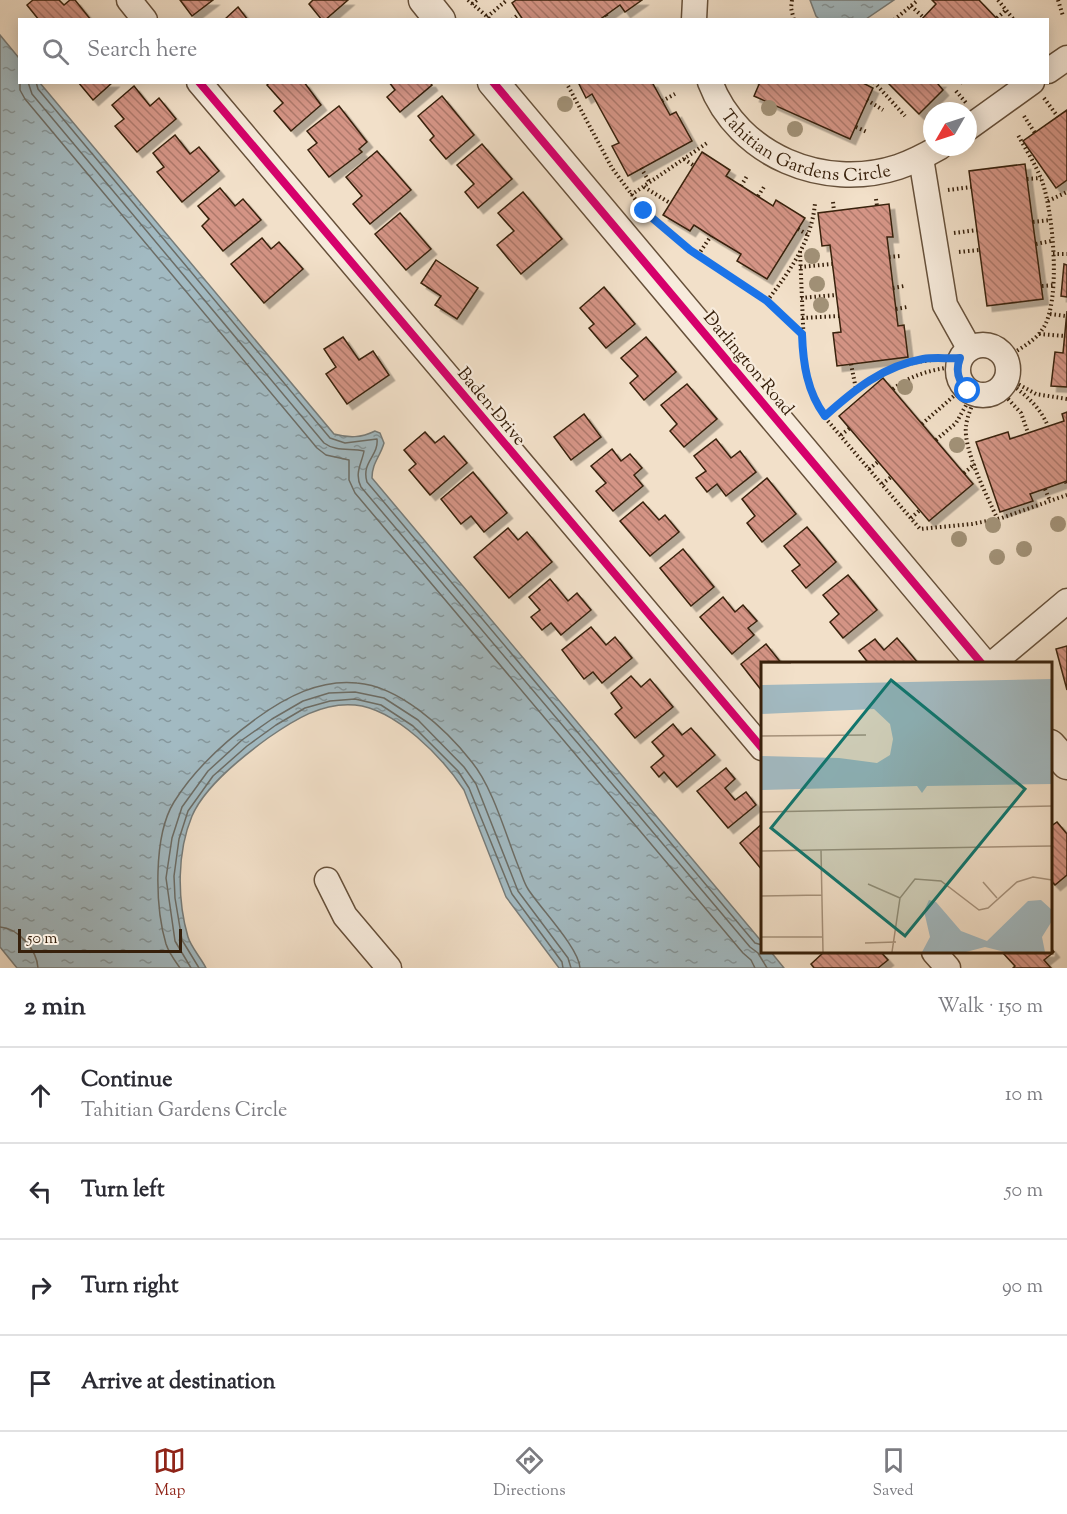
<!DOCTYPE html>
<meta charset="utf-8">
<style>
body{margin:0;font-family:"Sorts Mill Goudy",serif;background:#f2f2f3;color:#2b2b33}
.compass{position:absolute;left:923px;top:102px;width:54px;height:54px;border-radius:50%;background:#fff;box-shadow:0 3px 15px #0003;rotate:231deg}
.scale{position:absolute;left:18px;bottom:15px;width:164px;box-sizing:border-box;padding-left:6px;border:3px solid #37200b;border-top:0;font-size:16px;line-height:21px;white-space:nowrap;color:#37200b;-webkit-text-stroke:4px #f7ebdc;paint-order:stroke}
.stop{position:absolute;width:18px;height:18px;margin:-14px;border:4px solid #1a73e8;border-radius:50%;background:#fff}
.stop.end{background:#1a73e8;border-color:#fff;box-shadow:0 2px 6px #0008}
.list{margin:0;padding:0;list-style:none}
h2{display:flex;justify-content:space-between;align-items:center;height:78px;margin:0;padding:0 24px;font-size:26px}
h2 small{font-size:20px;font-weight:400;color:#7c7c81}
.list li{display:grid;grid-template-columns:39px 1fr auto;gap:18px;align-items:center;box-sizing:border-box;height:96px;padding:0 24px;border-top:2px solid #e1e1e2}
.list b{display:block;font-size:22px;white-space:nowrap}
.list p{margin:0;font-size:20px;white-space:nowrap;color:#7c7c81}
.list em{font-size:20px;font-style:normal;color:#7c7c81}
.icon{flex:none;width:33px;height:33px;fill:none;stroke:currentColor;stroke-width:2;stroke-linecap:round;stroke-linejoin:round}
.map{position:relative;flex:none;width:1067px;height:968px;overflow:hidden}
.search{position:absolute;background:#fff;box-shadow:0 3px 15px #0003;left:18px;right:18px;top:18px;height:66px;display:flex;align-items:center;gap:15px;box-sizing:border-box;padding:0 21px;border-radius:0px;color:#7c7c81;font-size:22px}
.sheet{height:462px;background:#fff}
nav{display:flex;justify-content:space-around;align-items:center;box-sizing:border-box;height:84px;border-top:2px solid #e1e1e2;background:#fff;font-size:16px;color:#7c7c81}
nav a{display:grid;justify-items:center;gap:3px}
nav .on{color:#8f2418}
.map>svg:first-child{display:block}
</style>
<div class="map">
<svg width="1067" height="968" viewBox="0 0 1067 968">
<defs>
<pattern id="water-ripples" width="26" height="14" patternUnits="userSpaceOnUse" patternTransform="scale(1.5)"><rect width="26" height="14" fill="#a2bac2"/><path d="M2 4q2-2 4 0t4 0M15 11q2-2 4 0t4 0" fill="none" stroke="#85979c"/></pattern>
<pattern id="building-back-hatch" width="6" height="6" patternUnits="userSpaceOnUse" patternTransform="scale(1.5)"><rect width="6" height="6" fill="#d49485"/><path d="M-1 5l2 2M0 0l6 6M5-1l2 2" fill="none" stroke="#ad786b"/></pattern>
<filter id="shadow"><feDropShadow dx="5.5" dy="5.5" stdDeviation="0" flood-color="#0004"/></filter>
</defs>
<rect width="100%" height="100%" fill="#f2e0c9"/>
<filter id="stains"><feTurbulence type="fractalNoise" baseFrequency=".00333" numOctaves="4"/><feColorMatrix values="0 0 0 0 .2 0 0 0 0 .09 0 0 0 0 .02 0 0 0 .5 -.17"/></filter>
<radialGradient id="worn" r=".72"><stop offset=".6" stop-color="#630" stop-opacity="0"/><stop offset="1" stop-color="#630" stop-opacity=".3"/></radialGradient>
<g fill="url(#water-ripples)" stroke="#777c79" stroke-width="1.5">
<polygon points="810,0 894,0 866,19 820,20 816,16"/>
<path d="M0,35L19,58L20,82L40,83L334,434C349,438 361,438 375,431L380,433L384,443C380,457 372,463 372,478L762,942V952H771L784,968H559L506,897L464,790C443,758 396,709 355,705C322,702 294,720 268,738C242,757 205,786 192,816C177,852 177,899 188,937C191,947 201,958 206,968H17L0,947Z"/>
</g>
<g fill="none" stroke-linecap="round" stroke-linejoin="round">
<g stroke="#6c6d66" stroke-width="1.5">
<polyline points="20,81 20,90 25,99 317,448 326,455 349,460 349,480 355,493 743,953 751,960 755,968"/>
<path d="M28,82L32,94L324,443C336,452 350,448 364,451C362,463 354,473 361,487L750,947L758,953L767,968"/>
<path d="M36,82L38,89L330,438L345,443L377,439C379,456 361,462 367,482L755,943L762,945"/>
<path d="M0,927C18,928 37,950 38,968"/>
<path d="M180,968C175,961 169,953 166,944C155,907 153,836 174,802C195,768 224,742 257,718C286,697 320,679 357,683C399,686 446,729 471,761C493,787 506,836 519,868C522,875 524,883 528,889C540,908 579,948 580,968"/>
<polyline points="191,968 175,941 166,878 172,838 182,807 208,771 242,740 272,719 303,701 329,693 355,692 384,698 418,720 464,767 476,784 518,891 568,958 571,968"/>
<polyline points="199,968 182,940 175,898 174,876 179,839 188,811 213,776 247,746 276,725 305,708 330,701 355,699 381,705 413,726 458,771 469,788 512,894 562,962 563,968"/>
</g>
</g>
<g fill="url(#building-back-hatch)" stroke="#37200b" stroke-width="1.5" filter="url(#shadow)">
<polygon points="33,0 59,0 64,5 70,0 75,0 91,20 39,20 27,5"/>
<polygon points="180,0 213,0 192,16"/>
<polygon points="313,0 348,0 325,20 322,20 309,4"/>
<polygon points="516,0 642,0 625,12 620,5 599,20 523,20 512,3"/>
<polygon points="932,0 979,0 998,20 921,20 936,4"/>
<polygon points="238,7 248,20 224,20"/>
<polygon points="78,82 113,82 93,100"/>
<polygon points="270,82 304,82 321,105 291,131 274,111 283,103 267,85"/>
<polygon points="389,82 430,82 432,85 400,112 387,97 395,90"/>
<polygon points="578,82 652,82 670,115 676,112 692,141 628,176 612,146 619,143 592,94 586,98"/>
<polygon points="760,82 861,82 873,88 850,139 754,96"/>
<polygon points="887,82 940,82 938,84 943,90 919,114"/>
<polygon points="134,86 150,106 159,98 176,119 137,152 115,126 124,119 112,105"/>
<polygon points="442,96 474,135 446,159 430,140 434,136 418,116"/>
<polygon points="339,106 367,142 359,149 362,152 329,177 308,150 317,143 307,131"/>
<polygon points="1067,110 1067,180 1056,188 1023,141"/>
<polygon points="175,135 190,154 199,147 219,171 182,202 157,172 164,167 153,153"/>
<polygon points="482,144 512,179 478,208 465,192 474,184 457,165"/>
<polygon points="377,151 411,190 370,224 353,204 362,196 346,177"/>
<polygon points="702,152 730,170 726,176 773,206 776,200 805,218 767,279 737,261 741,254 711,236 694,225 690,231 663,215"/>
<polygon points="1025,164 1043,299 987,306 969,171"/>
<polygon points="220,188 235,206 243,199 261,220 223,251 202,226 209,219 198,206"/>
<polygon points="523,192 562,239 521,274 497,245 514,231 498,213"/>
<polygon points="889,204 893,237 887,237 898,326 904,325 908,357 837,366 833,333 841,332 830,245 822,246 818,213"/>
<polygon points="400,213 431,249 406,270 375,234"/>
<polygon points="262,238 271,249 279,242 303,269 264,303 231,264"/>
<polygon points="436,260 478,288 457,319 435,305 441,296 421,283"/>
<polygon points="1064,264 1067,265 1067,297 1061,296"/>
<polygon points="604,287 635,324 606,348 589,328 594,324 580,308"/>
<polygon points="1067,311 1067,387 1051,386 1055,352 1063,353"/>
<polygon points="343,337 359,360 373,351 389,375 347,404 326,374 336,367 324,349"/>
<polygon points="646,337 676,372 644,400 630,383 638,376 621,358"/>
<polygon points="883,378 973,484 929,521 839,416"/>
<polygon points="687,384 717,419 684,447 670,431 677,424 661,405"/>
<polygon points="1067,412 1067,481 1030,494 1033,501 1000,512 976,442 1008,432 1010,439 1064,421 1062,414"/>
<polygon points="584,414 601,437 571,460 554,437"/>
<polygon points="425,432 435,443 444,436 467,463 430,495 409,470 416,464 404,450"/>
<polygon points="716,439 731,458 740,451 756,472 726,496 717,484 707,492 696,478 706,471 694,456"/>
<polygon points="612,449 621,461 630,454 642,468 634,475 643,486 613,511 596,491 606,483 591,466"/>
<polygon points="473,472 507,513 484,532 471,516 461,524 441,499"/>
<polygon points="767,478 796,514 762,542 747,523 755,516 742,499"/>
<polygon points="643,502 659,520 665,515 679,532 650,556 620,521"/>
<polygon points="807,527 836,562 806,588 792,571 800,565 784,546"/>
<polygon points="508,528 518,540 527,532 552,562 509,598 474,557"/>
<polygon points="683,549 714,587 691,606 660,568"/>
<polygon points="848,575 877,610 843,638 830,622 839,614 823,595"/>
<polygon points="550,579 568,601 577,593 591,610 561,635 551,623 542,630 531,617 540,610 529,597"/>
<polygon points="723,597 735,612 743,605 757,621 748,628 754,635 732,654 700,617"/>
<polygon points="591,627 606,645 615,637 632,658 602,683 593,672 584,679 562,650"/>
<polygon points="897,638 919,664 869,664 859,651 875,639 884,650"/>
<polygon points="766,644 782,664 762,664 762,691 741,664"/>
<polygon points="1067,646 1067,690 1056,649"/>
<polygon points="631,676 641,687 650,679 673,707 635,738 615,714 622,708 611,693"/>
<polygon points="673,724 682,735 691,728 715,755 677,787 664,772 659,777 651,767 664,756 652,742"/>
<polygon points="726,768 735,779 725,788 735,800 746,792 756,805 728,828 697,791"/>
<polygon points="1057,822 1067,834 1067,875 1055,885 1050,880 1050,827"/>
<polygon points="762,824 762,870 740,843"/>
<polygon points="1050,947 1054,952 1044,960 1051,968 1013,968 1015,966 1002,952 1050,952"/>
<polygon points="824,952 881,952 888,960 878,968 814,968 811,964"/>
</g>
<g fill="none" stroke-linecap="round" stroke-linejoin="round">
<defs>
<g id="minor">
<polyline points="129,0 145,20"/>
<polyline points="694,20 695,0"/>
<polyline points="1048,71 1067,58"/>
<polyline points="199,82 762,748"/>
<path id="s1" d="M710,82C738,156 824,191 898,167C913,162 926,155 940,147"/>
<polyline points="968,128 1032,82"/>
<polyline points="921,158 945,305 969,348"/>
<circle cx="983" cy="370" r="25"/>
<polyline points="992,664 1067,601"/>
<polyline points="327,880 345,916 389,968"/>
<polyline points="934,952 948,968"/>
</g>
<g id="tertiary">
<polyline points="424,0 440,20"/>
<polyline points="493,82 982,664"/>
<polyline points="1050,745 1067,764"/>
</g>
</defs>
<use href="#minor" stroke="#66503a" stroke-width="27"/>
<use href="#tertiary" stroke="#66503a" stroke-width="33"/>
<g stroke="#37200b" stroke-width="4" stroke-dasharray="1.5 3" stroke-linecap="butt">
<polyline points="468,0 491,20"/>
<polyline points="792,0 791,8 794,20"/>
<polyline points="998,0 1014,20"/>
<polyline points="1058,0 1063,16"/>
<polyline points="472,4 477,0"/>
<polyline points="911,6 923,17"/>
<polyline points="606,15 609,20"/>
<polyline points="487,17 507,0"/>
<polyline points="997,18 1006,10"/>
<polyline points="512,20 519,14"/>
<polyline points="894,20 918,0"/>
<polyline points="566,82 612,168 644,211 690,250 767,301 802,334"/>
<polyline points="757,82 760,83"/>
<polyline points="874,82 905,116"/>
<polyline points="962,82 965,85"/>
<polyline points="652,83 654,82"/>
<polyline points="956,91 967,104"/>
<polyline points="1044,98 1058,117"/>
<polyline points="867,100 883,110"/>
<polyline points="662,101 675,94"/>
<polyline points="1024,116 1035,133"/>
<polyline points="856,127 867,132"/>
<polyline points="684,159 693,165"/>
<polyline points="641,168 650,183"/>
<polyline points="1027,179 1041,178"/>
<polyline points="741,186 747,176"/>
<polyline points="644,187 670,203"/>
<polyline points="948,190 971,187"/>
<polyline points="631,195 707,143"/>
<polyline points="758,196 764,187"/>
<polyline points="876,199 877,206"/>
<polyline points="1048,201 1067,192"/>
<polyline points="833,202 834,211"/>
<polyline points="1033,222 1050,220"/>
<polyline points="798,229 808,235"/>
<polyline points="954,233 977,230"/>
<polyline points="1036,244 1051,241"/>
<polyline points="800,251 805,373 814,398 827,420 920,529 972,524 1002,518 1067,495"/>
<polyline points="959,252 979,250"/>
<polyline points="1053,254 1067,254"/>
<polyline points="698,255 711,236"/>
<polyline points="889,257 900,256"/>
<polyline points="800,267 832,264"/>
<polyline points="1042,286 1055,285"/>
<polyline points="893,288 904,286"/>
<polyline points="801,298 836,295"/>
<path d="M767,301C789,272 812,241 815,203"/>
<polyline points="896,309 907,307"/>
<polyline points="1050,314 1066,316"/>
<polyline points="802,318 839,316"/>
<polyline points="1039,334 1065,336"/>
<path d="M1006,358C1017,350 1034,342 1042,330C1062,303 1053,211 1042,181C1036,165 1026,150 1018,135"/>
<polyline points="851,364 856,389"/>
<polyline points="1007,378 1036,394 1067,399"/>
<path d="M1006,380C1024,394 1039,405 1048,426"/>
<path d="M893,389C912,374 932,370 956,366"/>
<polyline points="999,389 1021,413 1028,433"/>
<path d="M976,395C973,404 967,416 966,426C963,449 987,496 997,518"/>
<path d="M824,416C867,379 892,360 951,359"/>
<polyline points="922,424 964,387"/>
<polyline points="841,435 850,428"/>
<polyline points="936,440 956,423 973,393"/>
<polyline points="869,469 879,461"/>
<polyline points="964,473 975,464"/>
<polyline points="1066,482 1067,485"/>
<polyline points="882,484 891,477"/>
<polyline points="1045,489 1050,501"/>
<polyline points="911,518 920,510"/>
</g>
<use href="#minor" stroke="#f7ebdc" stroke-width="24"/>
<use href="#tertiary" stroke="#f7ebdc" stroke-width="30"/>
<defs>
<g id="cycleway">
<polyline points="199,82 762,748"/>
<polyline points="493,82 982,664"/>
</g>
</defs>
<use href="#cycleway" stroke="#f7ebdc" stroke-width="11"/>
<use href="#cycleway" stroke="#d6006c" stroke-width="8"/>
</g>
<g fill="#a19177">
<circle cx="565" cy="104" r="8"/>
<circle cx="769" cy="108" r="8"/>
<circle cx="795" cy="129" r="8"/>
<circle cx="812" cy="256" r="8"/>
<circle cx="817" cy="284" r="8"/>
<circle cx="821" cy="305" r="8"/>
<circle cx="905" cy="387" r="8"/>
<circle cx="957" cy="445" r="8"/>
<circle cx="1058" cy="524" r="8"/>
<circle cx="993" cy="525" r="8"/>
<circle cx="959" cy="539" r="8"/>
<circle cx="1024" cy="549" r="8"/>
<circle cx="997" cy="557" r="8"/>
</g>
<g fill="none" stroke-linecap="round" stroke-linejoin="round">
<path stroke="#1a73e8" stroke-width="8" d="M644,211L690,250L767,301L802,334C803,363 807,392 825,416C854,390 883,366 923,359C935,357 948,359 960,358C955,371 958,381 968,391"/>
</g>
<g text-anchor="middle" stroke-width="4.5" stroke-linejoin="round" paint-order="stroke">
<g font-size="18" fill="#37200b" stroke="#f7ebdc">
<text dy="6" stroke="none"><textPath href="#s1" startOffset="126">Tahitian Gardens Circle</textPath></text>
<text transform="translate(749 363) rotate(50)" y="6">Darlington Road</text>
<text transform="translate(492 406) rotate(50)" y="6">Baden Drive</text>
</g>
</g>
<g transform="translate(761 662)">
<rect width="291" height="291" fill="#f2e0c9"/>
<path d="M291,17V122L166,124L161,131L156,124L0,128V94L78,96L116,101L129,93L132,77L129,62L113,47L0,52V23ZM168,238L175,240L200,269L226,279L267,239L280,238L291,248V259L281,275L284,290H244L224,285L205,290H161L169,275L163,249Z" fill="#a2bac2"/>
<path fill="none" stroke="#a7937d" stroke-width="1.5" d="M0,1H30M0,74L105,73M0,150L291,144M60,188L62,290M0,189L291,184M222,220L236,236M107,222L139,236M0,234L61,233M0,275H61M104,281L135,280M131,290L139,236L154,217L180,219L218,248L227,246L256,220L272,215L291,218"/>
<path fill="#0f766e" fill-opacity="0.15" stroke="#0f766e" stroke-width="3" d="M130,18L264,127L144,274L10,166Z"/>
<rect width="291" height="291" fill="none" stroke="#37200b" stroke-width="3"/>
</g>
<rect width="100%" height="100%" filter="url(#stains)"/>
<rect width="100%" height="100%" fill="url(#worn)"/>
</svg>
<svg class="compass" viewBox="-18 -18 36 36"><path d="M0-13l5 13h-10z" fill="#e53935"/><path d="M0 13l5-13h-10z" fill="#7c7c81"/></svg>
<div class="scale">50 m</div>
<div class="stop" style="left:968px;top:391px"></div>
<div class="stop end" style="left:644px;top:211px"></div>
<div class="search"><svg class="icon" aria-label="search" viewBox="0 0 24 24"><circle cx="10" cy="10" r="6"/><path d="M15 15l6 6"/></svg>Search here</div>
</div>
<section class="sheet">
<h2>2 min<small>Walk · 150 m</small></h2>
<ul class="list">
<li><svg class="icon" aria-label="ahead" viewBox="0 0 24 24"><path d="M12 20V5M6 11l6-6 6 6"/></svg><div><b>Continue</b><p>Tahitian Gardens Circle</p></div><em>10 m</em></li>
<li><svg class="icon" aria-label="left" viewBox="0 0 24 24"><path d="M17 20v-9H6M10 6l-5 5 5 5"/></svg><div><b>Turn left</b></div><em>50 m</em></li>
<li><svg class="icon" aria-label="right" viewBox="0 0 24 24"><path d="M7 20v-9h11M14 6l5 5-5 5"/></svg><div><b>Turn right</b></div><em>90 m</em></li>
<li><svg class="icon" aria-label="arrive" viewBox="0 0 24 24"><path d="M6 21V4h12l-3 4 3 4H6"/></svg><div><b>Arrive at destination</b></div></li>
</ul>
</section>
<nav>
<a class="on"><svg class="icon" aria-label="map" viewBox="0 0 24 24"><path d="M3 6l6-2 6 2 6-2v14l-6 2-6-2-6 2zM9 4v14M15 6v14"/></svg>Map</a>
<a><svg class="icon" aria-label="directions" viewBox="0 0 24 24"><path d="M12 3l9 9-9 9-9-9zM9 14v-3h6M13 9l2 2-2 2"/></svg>Directions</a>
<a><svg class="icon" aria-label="saved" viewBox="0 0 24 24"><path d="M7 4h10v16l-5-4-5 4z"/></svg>Saved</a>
</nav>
